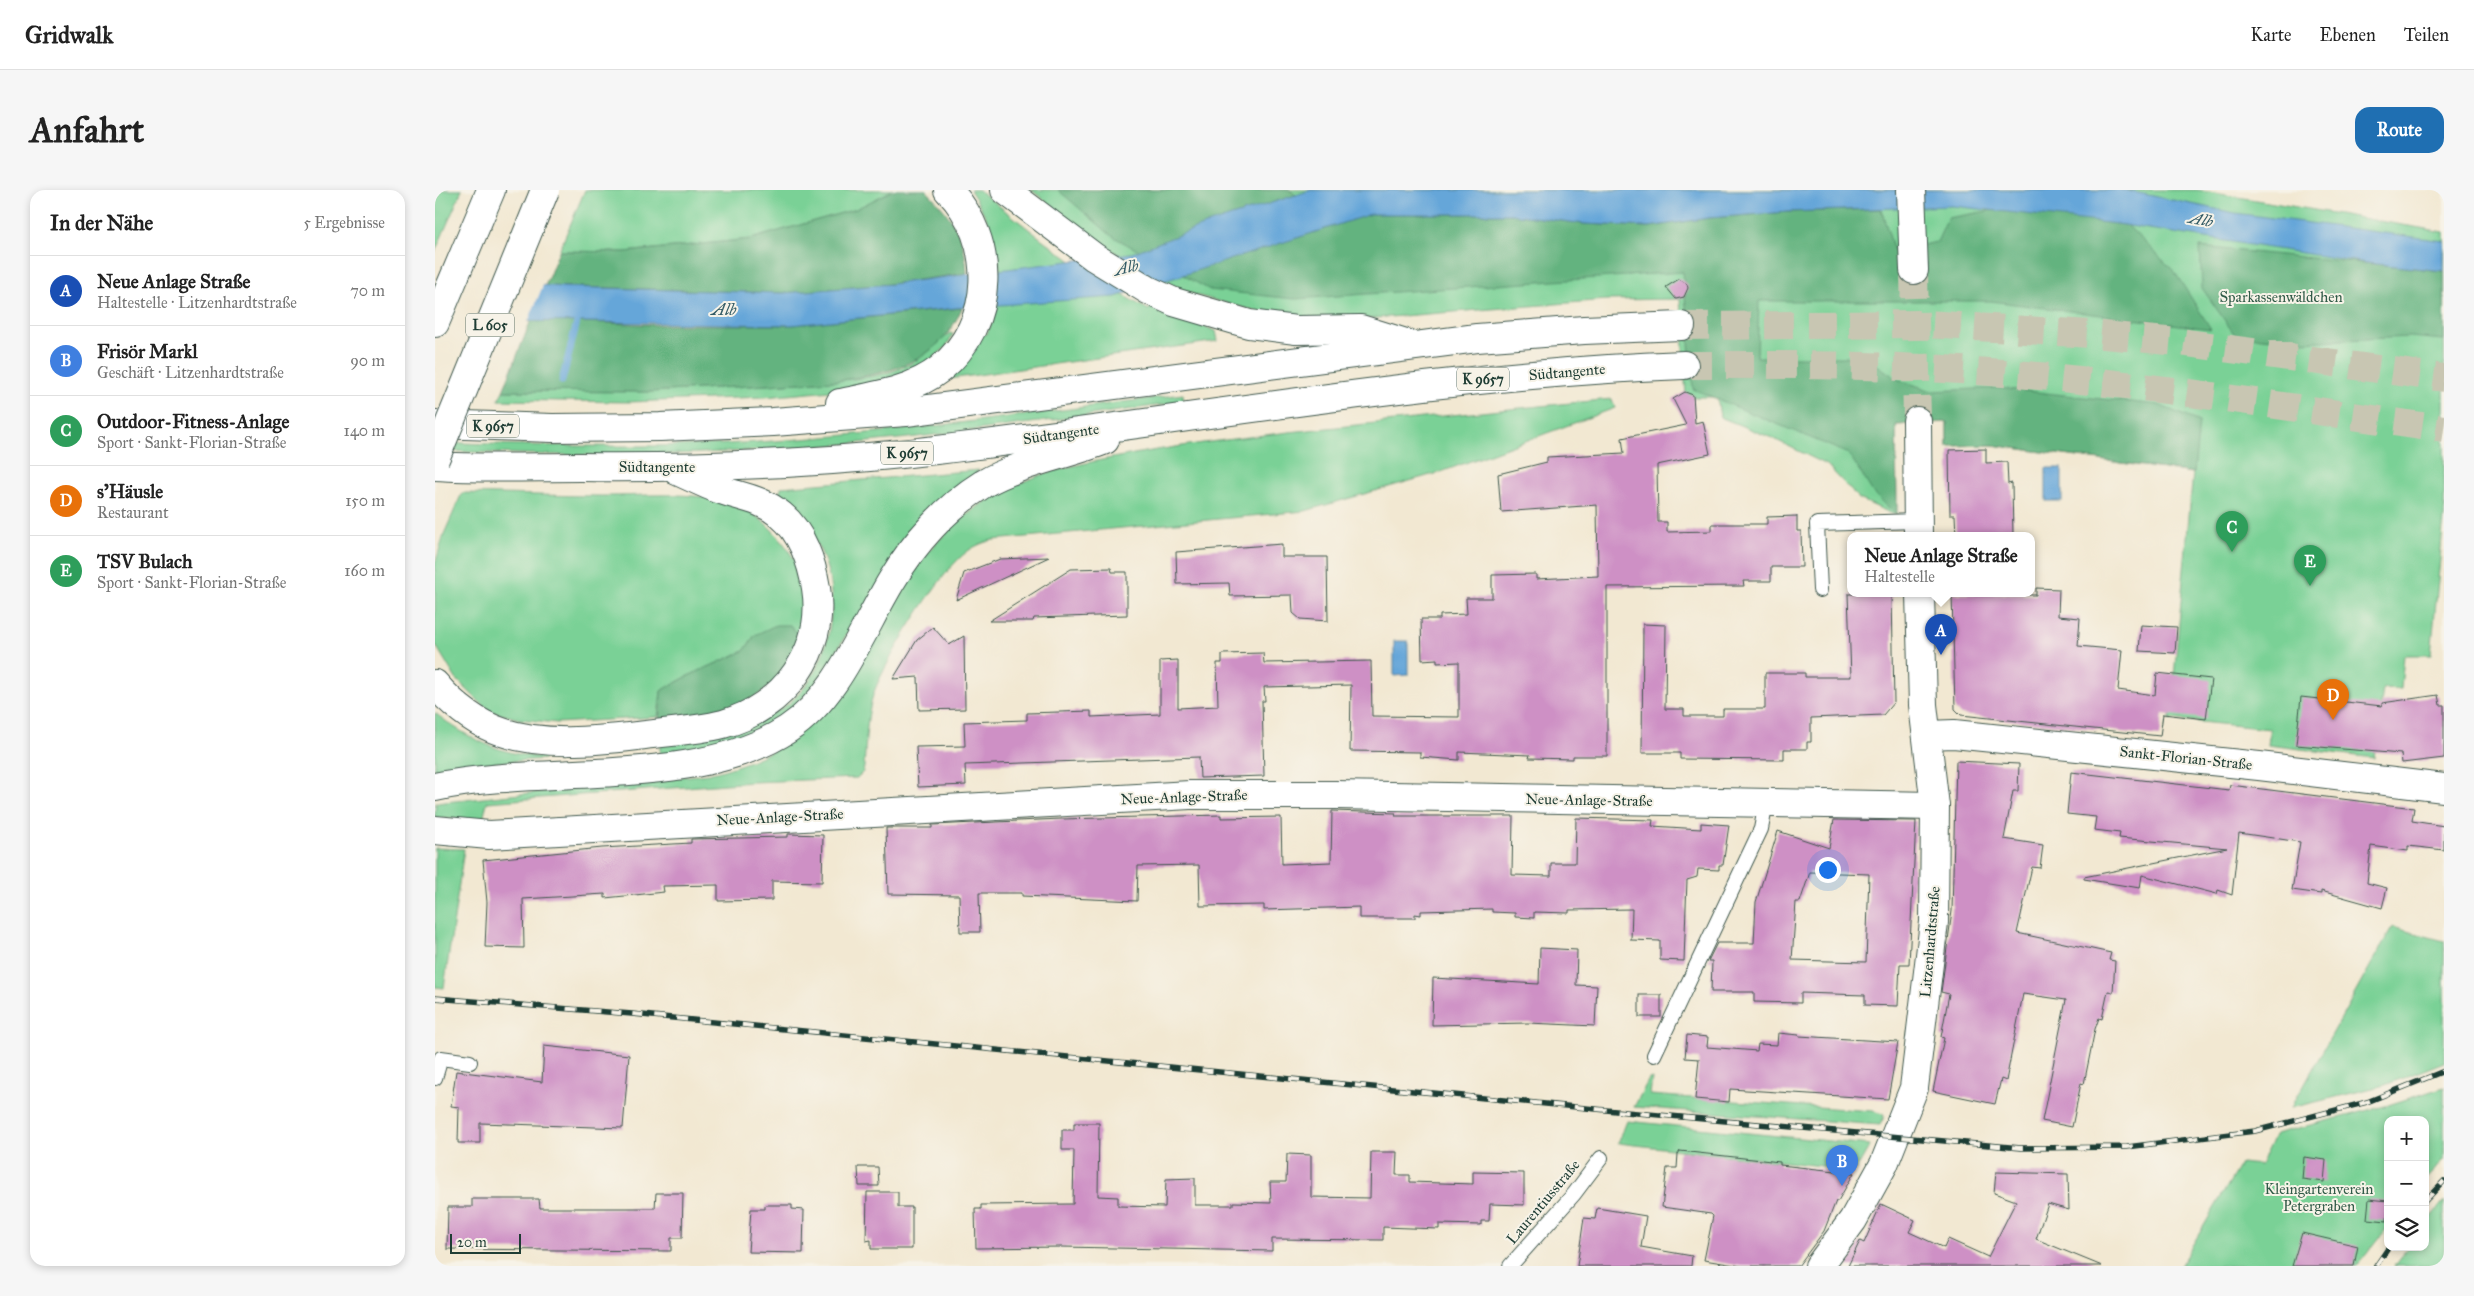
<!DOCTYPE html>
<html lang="de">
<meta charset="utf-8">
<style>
body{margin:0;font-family:"IM FELL Great Primer",serif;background:#f6f6f6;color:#222}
.controls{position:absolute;right:15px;bottom:15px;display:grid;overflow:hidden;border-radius:10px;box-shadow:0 2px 8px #0003}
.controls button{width:45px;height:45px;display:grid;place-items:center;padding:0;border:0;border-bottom:1px solid #e0e0e0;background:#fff;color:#222;font:25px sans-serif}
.scale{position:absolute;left:15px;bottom:12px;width:71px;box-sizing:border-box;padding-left:5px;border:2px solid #1f3d34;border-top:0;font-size:14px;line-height:18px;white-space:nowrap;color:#1f3d34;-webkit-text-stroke:4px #f7f3e8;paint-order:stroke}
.you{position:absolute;left:1392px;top:679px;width:18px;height:18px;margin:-12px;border:4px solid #fff;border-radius:50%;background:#1a73e8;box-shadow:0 0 0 8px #1a73e833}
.badge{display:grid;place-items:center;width:32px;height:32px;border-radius:50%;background:#1f6fb2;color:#fff;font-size:16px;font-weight:700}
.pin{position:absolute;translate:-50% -41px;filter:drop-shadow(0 1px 2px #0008)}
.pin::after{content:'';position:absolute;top:26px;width:18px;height:15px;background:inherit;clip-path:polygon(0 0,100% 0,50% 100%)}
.popup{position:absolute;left:1412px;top:342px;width:188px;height:65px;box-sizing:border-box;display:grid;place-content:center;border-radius:10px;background:#fff;filter:drop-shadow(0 1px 4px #0005);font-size:16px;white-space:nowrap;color:#767676}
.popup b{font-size:19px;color:#222}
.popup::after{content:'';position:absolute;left:50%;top:100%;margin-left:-10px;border:10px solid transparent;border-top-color:#fff}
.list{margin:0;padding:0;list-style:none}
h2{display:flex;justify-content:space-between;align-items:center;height:65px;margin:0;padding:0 20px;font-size:21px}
h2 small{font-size:16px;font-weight:400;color:#767676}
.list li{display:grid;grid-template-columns:32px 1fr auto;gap:15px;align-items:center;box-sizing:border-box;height:70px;padding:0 20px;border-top:1px solid #e0e0e0}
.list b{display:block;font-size:19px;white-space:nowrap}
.list p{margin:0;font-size:16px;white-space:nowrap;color:#767676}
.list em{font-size:16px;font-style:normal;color:#767676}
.icon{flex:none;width:28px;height:28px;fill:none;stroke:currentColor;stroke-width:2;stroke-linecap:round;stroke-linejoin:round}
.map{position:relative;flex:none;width:2009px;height:1076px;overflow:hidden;border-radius:15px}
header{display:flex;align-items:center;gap:30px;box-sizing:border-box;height:70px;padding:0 25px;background:#fff;border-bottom:1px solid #e0e0e0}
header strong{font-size:24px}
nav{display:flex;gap:28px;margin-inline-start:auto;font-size:18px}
.intro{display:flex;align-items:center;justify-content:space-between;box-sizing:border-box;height:120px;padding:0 30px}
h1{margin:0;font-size:35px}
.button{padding:12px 22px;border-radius:15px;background:#1f6fb2;color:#fff;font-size:18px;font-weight:700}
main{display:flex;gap:30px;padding:0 30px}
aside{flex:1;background:#fff;border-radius:15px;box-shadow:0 2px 8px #0003}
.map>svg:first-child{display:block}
</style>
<header>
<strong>Gridwalk</strong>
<nav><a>Karte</a><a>Ebenen</a><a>Teilen</a></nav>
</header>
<div class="intro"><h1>Anfahrt</h1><a class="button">Route</a></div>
<main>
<aside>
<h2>In der Nähe<small>5 Ergebnisse</small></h2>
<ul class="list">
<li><span class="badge" style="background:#1a4fb4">A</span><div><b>Neue Anlage Straße</b><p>Haltestelle · Litzenhardtstraße</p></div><em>70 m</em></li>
<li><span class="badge" style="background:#3f7fe0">B</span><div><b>Frisör Markl</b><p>Geschäft · Litzenhardtstraße</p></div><em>90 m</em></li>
<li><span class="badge" style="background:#2e9e5b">C</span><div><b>Outdoor-Fitness-Anlage</b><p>Sport · Sankt-Florian-Straße</p></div><em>140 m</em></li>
<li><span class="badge" style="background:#e8710a">D</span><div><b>s'Häusle</b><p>Restaurant</p></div><em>150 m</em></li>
<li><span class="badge" style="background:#2e9e5b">E</span><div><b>TSV Bulach</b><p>Sport · Sankt-Florian-Straße</p></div><em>160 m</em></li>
</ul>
</aside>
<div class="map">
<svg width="2009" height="1076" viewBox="0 0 2009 1076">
<rect width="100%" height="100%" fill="#f7f3e8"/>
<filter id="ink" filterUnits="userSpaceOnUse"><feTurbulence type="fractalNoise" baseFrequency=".02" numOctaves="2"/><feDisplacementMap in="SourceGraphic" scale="10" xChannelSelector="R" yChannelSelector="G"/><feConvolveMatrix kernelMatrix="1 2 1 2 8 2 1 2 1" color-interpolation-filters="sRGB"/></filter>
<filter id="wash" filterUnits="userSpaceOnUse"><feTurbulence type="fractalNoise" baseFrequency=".0096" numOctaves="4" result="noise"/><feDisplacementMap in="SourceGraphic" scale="20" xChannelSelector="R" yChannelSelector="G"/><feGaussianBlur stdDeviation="1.12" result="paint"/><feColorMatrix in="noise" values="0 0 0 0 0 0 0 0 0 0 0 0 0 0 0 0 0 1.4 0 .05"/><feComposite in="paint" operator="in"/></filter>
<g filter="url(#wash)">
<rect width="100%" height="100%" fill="#f2e8d2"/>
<g fill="#7ad196" stroke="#4c8765">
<polygon points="0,0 27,0 0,62"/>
<polygon points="150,0 458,0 421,19 316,49 190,62 124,61"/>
<path d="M535,0H544C599,43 652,87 714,120L716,117L781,141L783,151L514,189L548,144H552C575,92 566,46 535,0Z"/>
<polygon points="596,0 1762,0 2009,42 2009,326 1996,465 1969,465 1966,499 1948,498 1939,568 1833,555 1835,539 1735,529 1758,283 1557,255 1512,256 1512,232 1461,235 1462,326 1424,309 1392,275 1337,248 1285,227 1282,207 1251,207 1245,109 1172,110 916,130 848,128 760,105 722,88 664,52"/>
<path d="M515,143L518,144L511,157L487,179L418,199L330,207L194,212L63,210L68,201L215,202L399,191C427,188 461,185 485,168C496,161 505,151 515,143Z"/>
<path d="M748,204L749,212C624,229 499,248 374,257C249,266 124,268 0,260V252C97,256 193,258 290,254C443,246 596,224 748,204Z"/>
<path d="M1177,209L1180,218L1006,282L870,321L558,350C546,353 537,357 528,365C502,387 451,470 439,502C431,526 431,553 429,577L428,582L422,588L318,592L52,612L48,630L0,628L1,613L273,584C304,577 330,566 358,550L492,363C517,335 546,310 581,295C613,280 649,273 683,267C739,256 797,249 854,242C962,231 1069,219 1177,209Z"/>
<path d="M544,280C504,329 463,378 424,427C407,448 396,473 380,494C343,542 283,558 225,564V554C253,547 281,539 309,531C320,528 333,526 342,521C394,492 409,412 386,362C377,341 358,325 343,309L346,297Z"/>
<path d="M27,303C75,304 122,306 169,306C209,306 254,301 294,312C331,323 370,370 371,409C371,421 368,435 366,447L320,445L309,461L253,486L226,501L223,527L122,533L84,529L54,521L21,489L0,454V374L9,344Z"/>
<path d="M0,523C33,549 66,565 109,567L110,569L37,574L0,580Z"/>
<polygon points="0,658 29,659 9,798 0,797"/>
<polygon points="1957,737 2009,751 2009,872 1950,895 1856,918"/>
<polygon points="1217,888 1215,905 1438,921 1448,924 1449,927 1445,935 1199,917 1214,889"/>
<polygon points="2009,897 2009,970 1990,990 1990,930 1953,930 1953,1037 1922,1076 1745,1076 1806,973 1825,975 1840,944 1950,916"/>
<polygon points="1192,931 1435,955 1421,980 1183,953"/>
<polygon points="2009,1011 2009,1076 1959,1076 1973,1057 1990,1057 1990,1034"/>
</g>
<g fill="#63b37f" stroke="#41785a">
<path d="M458,0H491C517,27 530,45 532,83L456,94L348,103L110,96L124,61L190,62L316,49L421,19Z"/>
<polygon points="623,0 854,0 902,34 935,24 1076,24 1149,34 1214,37 1274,28 1353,22 1446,19 1459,61 1502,52 1513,28 1564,19 1692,35 1739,81 1776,139 1556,111 1324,111 1322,167 1431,167 1462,189 1497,201 1563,198 1724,215 1764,232 1759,283 1557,255 1512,256 1512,232 1461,235 1462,326 1437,301 1414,264 1258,199 1248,82 860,109 775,100 677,46"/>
<polygon points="1765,57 2009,81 2009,150 1975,147 1864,152 1800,145 1767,98"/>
<path d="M527,118C505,173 452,184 399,191L215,202L68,201L96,130L221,135H357Z"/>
<path d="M341,435H355L366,447C363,455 361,465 356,472C325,519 275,526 224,531L226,501L253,486L309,461L320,445Z"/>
</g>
<g fill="#65a6d9" stroke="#427286">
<polygon points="876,0 1689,0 1800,23 2009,51 2009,81 1931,73 1682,34 1517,16 1353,22 1274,28 1214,37 1149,34 1076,24 936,24 680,107 522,118 357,135 0,130 0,86 129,97 348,103 456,94 697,63 775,33"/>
<rect x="1611" y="278" width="16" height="33"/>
<polygon points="959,451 973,451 973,485 959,486"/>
</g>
<polygon fill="#f2e8d2" points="0,84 109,93 93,132 0,132"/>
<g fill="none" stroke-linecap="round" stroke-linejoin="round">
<polyline stroke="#65a6d9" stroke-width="7" points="127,191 144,124"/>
</g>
<g id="blocks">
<g fill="#ce90c5" fill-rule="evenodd">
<polygon points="1244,89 1252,94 1253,98 1249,107 1241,109 1231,97"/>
<polygon points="1250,202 1258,205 1260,233 1268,231 1275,264 1222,275 1223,332 1232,332 1232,342 1277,341 1277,334 1332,334 1332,327 1362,326 1362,341 1366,341 1367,377 1336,377 1336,391 1308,391 1309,396 1172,397 1172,566 1138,566 1138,569 1094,568 1095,565 1024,562 1024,570 985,567 985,562 915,561 916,495 829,497 830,511 827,511 829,586 765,588 764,567 530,575 531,595 483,597 481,557 530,556 529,532 592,530 592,523 656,521 656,527 725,524 725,471 743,470 743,518 783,516 782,473 787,473 787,464 828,463 829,473 936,471 937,526 1024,527 1024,472 1002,473 1002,469 987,470 986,429 1005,429 1005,425 1032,424 1031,408 1057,408 1057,385 1101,384 1101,389 1163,386 1162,315 1066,322 1063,284 1112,272 1112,267 1189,263 1187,248 1251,235 1238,209"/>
<polygon points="1551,259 1551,273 1572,272 1573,294 1577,293 1578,346 1521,346 1520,325 1515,325 1514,260"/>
<polygon points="847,354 847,367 892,367 893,431 865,429 858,423 857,405 795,406 794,393 742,394 741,362"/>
<polygon points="614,367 521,410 529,383 565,369"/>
<polygon points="676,378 677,382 692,382 692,425 599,428 598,431 554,431 636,379"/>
<polygon points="1601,398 1624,399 1623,426 1645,428 1643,456 1687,460 1683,500 1720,505 1722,483 1776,489 1771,529 1728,524 1725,546 1526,525 1520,519 1517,404 1601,405"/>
<polygon points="1413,404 1457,404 1459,512 1448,525 1376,528 1376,552 1372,552 1372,559 1349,559 1349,570 1245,569 1245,563 1207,563 1208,434 1231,435 1230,519 1249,519 1249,526 1288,526 1288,519 1330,519 1330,483 1370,483 1370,487 1416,487"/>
<polygon points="1706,435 1742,437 1740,463 1704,461"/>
<polygon points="498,437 514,455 529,446 530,519 484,520 483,487 458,489 482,450"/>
<polygon points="2003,505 2005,515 2009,515 2009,568 1967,573 1966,564 1861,555 1866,507 1947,516 1947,513"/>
<polygon points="1521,571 1584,574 1583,601 1578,601 1569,649 1608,655 1605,678 1597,677 1582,743 1676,763 1674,770 1680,771 1678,802 1673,801 1667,829 1664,828 1660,839 1649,894 1646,893 1637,937 1607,931 1631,810 1588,804 1571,891 1566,889 1560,914 1498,901 1509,848 1506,847 1514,804 1506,802 1517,721"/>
<polygon points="1636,582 1794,600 1795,595 1979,618 1977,631 2009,636 2009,660 1973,656 1973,661 1936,656 1932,693 1952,698 1947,718 1886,701 1886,704 1857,700 1865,652 1804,643 1797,705 1783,700 1782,704 1707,685 1705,698 1649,689 1649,687 1792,658 1684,648 1685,643 1659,640 1661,627 1632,624"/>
<polygon points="897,621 961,623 960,626 1078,626 1077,685 1116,686 1116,673 1140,673 1141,628 1218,630 1217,636 1266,639 1266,633 1294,635 1288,675 1284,675 1284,680 1263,679 1262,687 1252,690 1249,771 1225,770 1225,751 1196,750 1197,719 1134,720 1134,723 1099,722 1099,728 1080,727 1080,723 1057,722 1057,719 986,721 986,725 980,724 980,728 924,728 924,717 829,720 829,715 765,716 764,675 703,676 702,711 587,706 587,703 544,703 545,742 525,742 524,705 453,704 451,638 497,638 497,635 626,629 786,625 786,628 846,627 847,674 896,672"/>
<path d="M1399,630L1481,631L1474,774H1465L1463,816L1430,815V805L1366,803V813L1319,812V802H1276L1277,771H1273L1282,753H1319L1321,712L1343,641L1394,658ZM1375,682L1434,684L1431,772L1357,770L1361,712H1365Z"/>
<polygon points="353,644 388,645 387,692 337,691 337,710 283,711 283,695 228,696 229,702 170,708 170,704 88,709 89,758 50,757 52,712 48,670 167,658 256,653 256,649 353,647"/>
<polygon points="1105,758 1142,760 1141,795 1162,796 1160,836 1093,833 997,835 998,788 1104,794"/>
<rect x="1204" y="805" width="22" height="22"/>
<polygon points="1343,843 1364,845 1364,846 1463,852 1453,909 1295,899 1294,912 1260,909 1264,869 1250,868 1252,845 1273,847 1272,857 1322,861 1323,854 1342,855"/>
<polygon points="109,856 194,865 188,938 45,933 45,953 23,953 24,917 16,916 21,881 107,892"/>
<polygon points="639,933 664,933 663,1006 683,1007 683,1016 730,1017 731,989 760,988 760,1015 798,1015 798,1012 836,1013 835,992 851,992 852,964 876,965 876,1007 935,1008 936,962 962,962 961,985 975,985 975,992 1038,994 1038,982 1089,983 1089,1015 1055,1014 1054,1031 1046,1031 1046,1035 1004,1034 1004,1039 948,1037 948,1050 837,1049 837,1061 627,1057 541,1058 540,1019 546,1019 546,1015 638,1014 639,960 627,960 627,940 639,940"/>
<polygon points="1245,961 1345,972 1345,975 1419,983 1403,1011 1401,1011 1389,1041 1363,1076 1306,1076 1269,1070 1278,1026 1276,1024 1227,1017 1232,978 1242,978 1243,964"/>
<polygon points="1869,967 1891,970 1889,992 1867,989"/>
<polygon points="423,977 443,977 444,996 424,996"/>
<polygon points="1561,982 1633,984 1634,1020 1613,1014 1601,1049 1667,1076 1413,1076 1425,1051 1429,1053 1446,1014 1480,1030 1474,1042 1509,1058 1513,1049 1553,1067 1581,1011 1559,1003"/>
<polygon points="432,1002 463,1002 463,1017 477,1017 477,1059 436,1059 436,1050 431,1051"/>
<polygon points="221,1003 248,1003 247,1048 236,1048 236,1061 12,1059 13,1017 37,1017 37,1009 104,1009 105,1018 220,1018"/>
<polygon points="1934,1009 1953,1011 1952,1031 1932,1029"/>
<polygon points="330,1015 357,1015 357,1019 369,1020 368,1063 313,1062 316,1019 330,1019"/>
<polygon points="1162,1018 1211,1026 1206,1057 1257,1066 1256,1076 1142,1076 1149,1028 1160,1029"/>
<polygon points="1867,1043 1923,1056 1919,1076 1857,1076"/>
</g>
</g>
</g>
<g filter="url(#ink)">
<use href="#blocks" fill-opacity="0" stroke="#3f574c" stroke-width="1"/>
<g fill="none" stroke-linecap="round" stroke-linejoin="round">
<polyline stroke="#c8c6b2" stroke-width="28" stroke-dasharray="28 14" stroke-linecap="butt" points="1479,80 1482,231"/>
<g stroke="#c8c6b2" stroke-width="28" stroke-dasharray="28 14" stroke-linecap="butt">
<polyline points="1246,136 1491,134 1657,144 1744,152 2009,188"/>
<path d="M1249,175C1355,175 1461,174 1567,183C1715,194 1862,219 2009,239"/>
</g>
<defs>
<g id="service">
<polyline points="1385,400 1382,334 1482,331"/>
<polyline points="1219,865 1326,639 1331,613"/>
<polyline points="0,888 6,868 35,872"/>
<polyline points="1075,1076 1139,1004 1166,968"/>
</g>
<g id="minor">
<polyline points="1492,545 1519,544 1824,576 2009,598"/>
<polyline points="0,640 54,645 755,605 900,605 1500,616"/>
</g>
<g id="tertiary">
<polyline points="1476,0 1479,80"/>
<polyline points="1482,231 1483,346"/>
<polyline points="1384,1076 1418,1030 1449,974 1479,898 1499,732 1500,616 1488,515 1485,404"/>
</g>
<g id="trunk">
<polyline points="570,0 659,67 713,100 739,112 814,134 861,140 926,139 971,153"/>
<polyline points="0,133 56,0"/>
<path d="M405,213C439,206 477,201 505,179C561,134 562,50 513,0"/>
<polyline points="0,234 117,238 225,237 338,232 471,222 1042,148 1149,140 1246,136"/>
<path d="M0,276C48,279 97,277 145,277C252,278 359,275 466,264C727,236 986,185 1249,175"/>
<path d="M0,494C18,515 40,533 67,542C108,556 159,551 202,546C230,542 260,541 288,534C348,518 391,461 381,398C377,373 367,342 346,325C326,308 304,307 280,298C268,293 255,287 242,281"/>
<path d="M0,597C107,574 262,599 353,539C404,505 426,441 457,390C479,353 511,317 548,294C586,272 630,266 670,250"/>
</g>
</defs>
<use href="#service" stroke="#3f574c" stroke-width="16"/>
<use href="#minor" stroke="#3f574c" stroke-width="30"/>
<use href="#tertiary" stroke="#3f574c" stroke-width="30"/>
<use href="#trunk" stroke="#3f574c" stroke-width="30"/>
<use href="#service" stroke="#fff" stroke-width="14"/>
<use href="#minor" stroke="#fff" stroke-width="28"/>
<use href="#tertiary" stroke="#fff" stroke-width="28"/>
<use href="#trunk" stroke="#fff" stroke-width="28"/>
<defs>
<g id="rail">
<polyline points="0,808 197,824 1191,922 1586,958 1692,957 1820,941 1932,912 2009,881"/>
<polyline points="1990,1011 2009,991"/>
<polyline points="1941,1076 1954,1057"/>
</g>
</defs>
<use href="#rail" stroke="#1f3d34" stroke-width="5.5"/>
<use href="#rail" stroke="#f7f3e8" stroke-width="4" stroke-dasharray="11" stroke-linecap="butt"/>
<defs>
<polyline id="trunk-bridge" points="0,269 110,0"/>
</defs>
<use href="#trunk-bridge" stroke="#3f574c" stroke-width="30" stroke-linecap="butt"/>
<use href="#trunk-bridge" stroke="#fff" stroke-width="28"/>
</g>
</g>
<g text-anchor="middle" stroke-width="4" stroke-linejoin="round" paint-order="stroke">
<g fill="#f7f3e8" stroke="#60746a" stroke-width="1">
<rect x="31" y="123.5" width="48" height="23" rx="4"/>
<rect x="1022" y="177.5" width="52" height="23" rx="4"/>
<rect x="32" y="224.5" width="52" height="23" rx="4"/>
<rect x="446" y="251.5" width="52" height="23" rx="4"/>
</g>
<g font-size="14" font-weight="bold" fill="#1f3d34">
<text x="55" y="140">L 605</text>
<text x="1048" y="194">K 9657</text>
<text x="58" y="241">K 9657</text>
<text x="472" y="268">K 9657</text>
</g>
<g font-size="15" fill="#315b48" stroke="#f7f3e8">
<text x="1846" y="112">Sparkassenwäldchen</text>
<text x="1884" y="1004">Kleingartenverein<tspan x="1884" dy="17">Petergraben</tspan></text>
</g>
<g font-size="15" fill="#1f3d34" stroke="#f7f3e8">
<text transform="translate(1132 182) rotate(-5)" y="5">Südtangente</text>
<text transform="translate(626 244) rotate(-8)" y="5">Südtangente</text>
<text x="222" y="282">Südtangente</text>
<text transform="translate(1751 568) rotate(6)" y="5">Sankt-Florian-Straße</text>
<text transform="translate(749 607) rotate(-2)" y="5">Neue-Anlage-Straße</text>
<text transform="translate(1154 610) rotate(1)" y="5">Neue-Anlage-Straße</text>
<text transform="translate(345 627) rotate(-3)" y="5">Neue-Anlage-Straße</text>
<text transform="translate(1495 752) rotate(-85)" y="5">Litzenhardtstraße</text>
<text transform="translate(1108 1012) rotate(-50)" y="5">Laurentiusstraße</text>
</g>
<g font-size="16" font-style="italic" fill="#345c66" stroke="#f7f3e8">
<text transform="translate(1766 29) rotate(10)" y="6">Alb</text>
<text transform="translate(691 77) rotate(-14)" y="6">Alb</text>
<text x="289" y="125">Alb</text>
</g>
</g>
</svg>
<div class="controls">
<button>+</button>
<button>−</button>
<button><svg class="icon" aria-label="layers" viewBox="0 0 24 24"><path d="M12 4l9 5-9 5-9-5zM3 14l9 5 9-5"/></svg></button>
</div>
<div class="scale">20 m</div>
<div class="you"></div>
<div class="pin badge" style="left:1506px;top:465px;background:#1a4fb4">A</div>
<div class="popup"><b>Neue Anlage Straße</b>Haltestelle</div>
<div class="pin badge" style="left:1407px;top:996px;background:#3f7fe0">B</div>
<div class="pin badge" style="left:1797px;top:362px;background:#2e9e5b">C</div>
<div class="pin badge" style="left:1898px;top:530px;background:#e8710a">D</div>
<div class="pin badge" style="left:1875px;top:396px;background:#2e9e5b">E</div>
</div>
</main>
